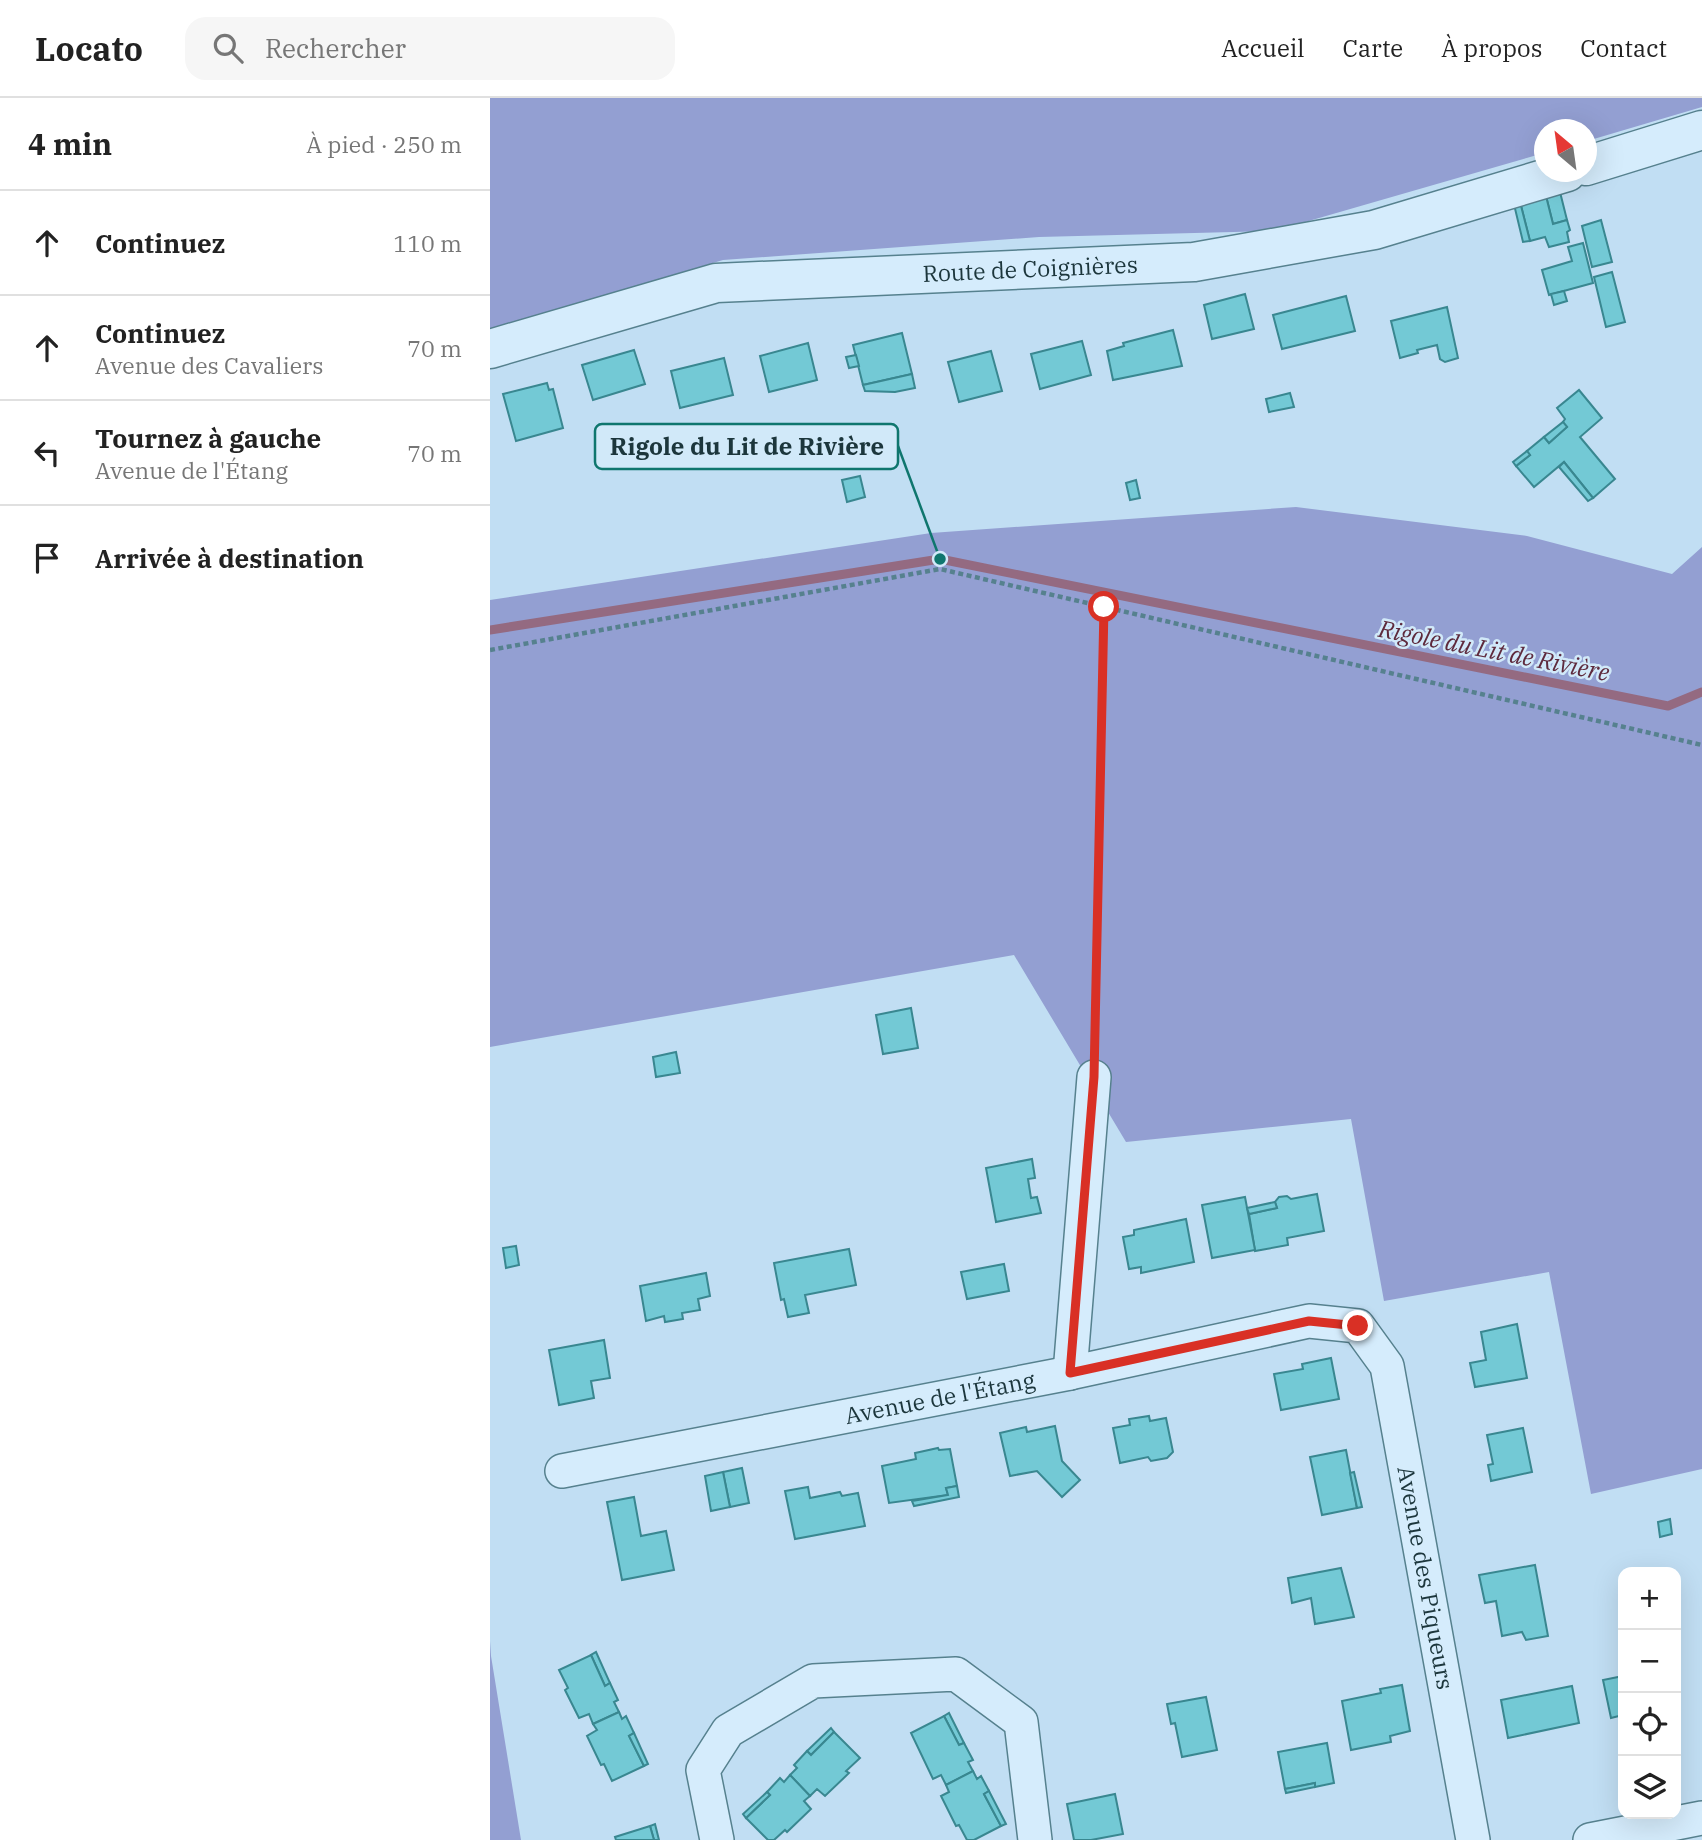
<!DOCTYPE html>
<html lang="fr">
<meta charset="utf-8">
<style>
body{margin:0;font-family:"IBM Plex Serif",serif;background:#f6f6f6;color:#222}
.controls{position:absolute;right:21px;bottom:21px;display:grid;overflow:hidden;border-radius:14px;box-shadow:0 7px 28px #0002}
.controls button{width:63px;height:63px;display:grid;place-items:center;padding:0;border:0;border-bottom:2px solid #e0e0e0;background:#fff;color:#222;font:35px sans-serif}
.compass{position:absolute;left:1044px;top:21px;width:63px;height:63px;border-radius:50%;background:#fff;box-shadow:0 7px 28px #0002;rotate:331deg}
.stop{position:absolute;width:21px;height:21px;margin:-16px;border:5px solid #d93025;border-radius:50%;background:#fff}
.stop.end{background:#d93025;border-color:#fff;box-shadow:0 2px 7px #0008}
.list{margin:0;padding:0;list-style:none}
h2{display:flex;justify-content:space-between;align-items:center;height:91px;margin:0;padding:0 28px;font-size:30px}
h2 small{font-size:23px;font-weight:400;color:#767676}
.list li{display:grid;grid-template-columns:46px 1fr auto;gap:21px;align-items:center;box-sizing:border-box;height:105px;padding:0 28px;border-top:2px solid #e0e0e0}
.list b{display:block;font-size:26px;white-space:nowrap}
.list p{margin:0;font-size:23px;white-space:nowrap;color:#767676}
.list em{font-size:23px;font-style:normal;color:#767676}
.icon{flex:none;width:38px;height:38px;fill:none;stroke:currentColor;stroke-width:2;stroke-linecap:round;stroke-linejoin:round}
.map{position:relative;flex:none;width:1212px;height:1742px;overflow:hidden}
header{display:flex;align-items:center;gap:42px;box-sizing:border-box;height:98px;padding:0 35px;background:#fff;border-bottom:2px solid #e0e0e0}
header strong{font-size:33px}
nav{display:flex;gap:38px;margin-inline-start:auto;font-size:24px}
.search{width:490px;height:63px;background:#f6f6f6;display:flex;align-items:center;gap:18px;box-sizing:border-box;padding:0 24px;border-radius:21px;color:#767676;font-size:26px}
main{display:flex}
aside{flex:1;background:#fff}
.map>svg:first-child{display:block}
</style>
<header>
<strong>Locato</strong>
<div class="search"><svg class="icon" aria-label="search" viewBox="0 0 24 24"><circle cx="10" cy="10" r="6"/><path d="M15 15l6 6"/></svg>Rechercher</div>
<nav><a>Accueil</a><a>Carte</a><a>À propos</a><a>Contact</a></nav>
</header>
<main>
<aside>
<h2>4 min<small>À pied · 250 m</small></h2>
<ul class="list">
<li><svg class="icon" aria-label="ahead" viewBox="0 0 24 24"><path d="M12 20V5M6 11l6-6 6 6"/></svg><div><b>Continuez</b></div><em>110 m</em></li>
<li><svg class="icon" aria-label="ahead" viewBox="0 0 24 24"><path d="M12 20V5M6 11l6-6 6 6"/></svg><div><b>Continuez</b><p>Avenue des Cavaliers</p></div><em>70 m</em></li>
<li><svg class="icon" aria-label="left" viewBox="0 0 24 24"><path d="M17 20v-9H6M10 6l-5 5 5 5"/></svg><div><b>Tournez à gauche</b><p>Avenue de l'Étang</p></div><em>70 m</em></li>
<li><svg class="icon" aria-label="arrive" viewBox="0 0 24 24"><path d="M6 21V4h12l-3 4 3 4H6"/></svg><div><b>Arrivée à destination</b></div></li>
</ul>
</aside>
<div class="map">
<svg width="1212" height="1742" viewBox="0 0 1212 1742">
<rect width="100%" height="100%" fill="#c1def3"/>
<g fill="#939fd2">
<polygon points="0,0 1212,0 1212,9 1097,43 1096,32 1054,32 1054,55 784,133 549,139 233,162 0,231"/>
<polygon points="806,409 1037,438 1182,476 1212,449 1212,1371 1101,1396 1059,1174 894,1203 861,1021 636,1044 524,857 0,949 0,502 441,435"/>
<polygon points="0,1543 1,1558 31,1742 0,1742"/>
</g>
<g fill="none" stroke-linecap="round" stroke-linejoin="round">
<polyline stroke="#946a81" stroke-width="9" points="0,532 450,461 1178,608 1212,594"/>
</g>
<g fill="#73c9d5" stroke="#398790" stroke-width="2">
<polygon points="1068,86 1077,122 1063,126 1054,90"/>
<polygon points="1054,90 1063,126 1077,122 1080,132 1077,134 1079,144 1059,149 1055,139 1040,143 1028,96"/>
<polygon points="1028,96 1040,143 1033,144 1022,98"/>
<polygon points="1111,122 1122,164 1102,169 1092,128"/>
<polygon points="1093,145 1103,185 1059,197 1052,172 1082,163 1078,149"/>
<polygon points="1122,174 1135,224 1116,229 1104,179"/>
<polygon points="1074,193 1077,203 1064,207 1061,196"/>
<polygon points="755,196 764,231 722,241 714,207"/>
<polygon points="856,198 865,233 792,251 783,217"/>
<polygon points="957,209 968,260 955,264 950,261 947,247 927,252 928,255 910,260 901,223"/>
<polygon points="683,232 692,268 623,282 617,253 634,248 633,245"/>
<polygon points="412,235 422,276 373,287 363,247"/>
<polygon points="592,243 601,277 550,291 541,256"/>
<polygon points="318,245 327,282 279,294 270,258"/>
<polygon points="144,252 155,286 103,302 92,267"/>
<polygon points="501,253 512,293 469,304 458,264"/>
<polygon points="366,257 369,268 359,270 356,259"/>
<polygon points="234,260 243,297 190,310 181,273"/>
<polygon points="422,276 425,290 405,294 375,293 373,287"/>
<polygon points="57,285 59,292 63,291 73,330 26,343 13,296"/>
<polygon points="1089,292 1112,320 1090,339 1125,381 1103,400 1074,364 1044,389 1026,368 1040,357 1037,353 1054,339 1059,345 1077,329 1073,324 1075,321 1067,310"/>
<polygon points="800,295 804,309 779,314 776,301"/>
<polygon points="1073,324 1077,329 1059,345 1054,339"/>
<polygon points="1037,353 1040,357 1026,368 1023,364"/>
<polygon points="1074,364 1103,400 1098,403 1069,369"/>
<polygon points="370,378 375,399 357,404 352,382"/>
<polygon points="646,382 650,400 640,402 636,385"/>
<polygon points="421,910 428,950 393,956 386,917"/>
<polygon points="186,954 190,975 166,979 163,959"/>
<polygon points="542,1061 545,1080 538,1081 541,1100 547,1099 551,1115 506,1124 496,1070"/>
<polygon points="827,1096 834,1133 797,1140 798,1147 765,1153 759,1116 787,1110 785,1104 789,1099 797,1098 801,1101"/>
<polygon points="755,1099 765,1152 722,1160 712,1107"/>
<polygon points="785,1104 787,1110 759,1116 757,1110"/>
<polygon points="696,1121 704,1164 651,1175 651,1169 639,1171 633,1139 644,1137 644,1132"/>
<polygon points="26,1148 29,1167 16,1170 13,1150"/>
<polygon points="359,1151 366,1187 315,1197 319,1215 298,1219 294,1201 291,1202 284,1165"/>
<polygon points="514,1166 519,1193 477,1201 471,1174"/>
<polygon points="216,1175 220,1198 208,1201 210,1212 192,1215 193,1221 175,1224 174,1218 156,1223 150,1188"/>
<polygon points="1027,1226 1037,1280 985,1289 980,1265 996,1262 991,1234"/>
<polygon points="114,1242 120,1280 101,1283 104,1300 69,1307 59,1252"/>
<polygon points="841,1260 849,1301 791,1312 784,1276 813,1271 812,1266"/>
<polygon points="659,1318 660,1323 676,1320 683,1354 677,1360 661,1363 658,1359 630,1365 623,1330 640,1327 639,1321"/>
<polygon points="565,1328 572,1363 590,1382 572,1399 547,1373 520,1378 510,1335 536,1329 537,1334"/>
<polygon points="1033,1330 1042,1374 1001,1383 998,1367 1003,1366 997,1337"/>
<polygon points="448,1350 449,1352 460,1351 467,1388 456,1390 458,1397 399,1405 392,1368 426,1361 425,1355"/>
<polygon points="856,1352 867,1410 832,1417 820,1359"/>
<polygon points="252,1370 259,1405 240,1409 233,1374"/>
<polygon points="233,1374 240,1409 221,1413 215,1378"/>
<polygon points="864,1374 872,1409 867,1410 860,1375"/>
<polygon points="467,1388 469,1399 424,1408 422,1403 458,1397 456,1390"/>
<polygon points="318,1389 320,1400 350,1394 352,1398 368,1395 375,1428 305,1441 295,1393"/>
<polygon points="144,1399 151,1438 176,1433 184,1472 132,1482 117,1404"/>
<polygon points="1180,1421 1182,1436 1170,1439 1168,1424"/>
<polygon points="1045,1467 1058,1538 1036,1542 1032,1534 1012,1538 1006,1503 995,1505 989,1477"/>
<polygon points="851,1470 864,1519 825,1526 821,1500 802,1505 798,1480"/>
<polygon points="106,1554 120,1585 115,1588 101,1557"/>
<polygon points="101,1557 115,1588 120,1585 128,1602 124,1604 129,1614 103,1626 99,1616 89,1620 75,1592 78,1590 69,1572"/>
<polygon points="1133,1578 1133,1617 1121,1620 1113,1582"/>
<polygon points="912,1587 920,1633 900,1638 901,1644 861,1652 852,1603 891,1595 890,1591"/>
<polygon points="1082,1588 1089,1625 1018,1640 1011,1602"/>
<polygon points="716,1599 727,1652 692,1659 685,1625 681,1626 677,1606"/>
<polygon points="129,1614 132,1621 136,1618 144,1635 139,1638 154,1668 122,1683 114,1666 111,1667 97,1638 107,1632 103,1626"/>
<polygon points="459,1615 474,1645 469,1647 454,1618"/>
<polygon points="454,1618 469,1647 474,1645 483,1662 478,1664 483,1673 456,1687 451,1677 443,1681 421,1635"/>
<polygon points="341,1630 344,1634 321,1657 317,1653"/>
<polygon points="344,1634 370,1660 356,1673 359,1675 335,1698 327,1691 320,1698 300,1677 307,1670 304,1667 317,1653 321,1657"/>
<polygon points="144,1635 158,1666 154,1668 139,1638"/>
<polygon points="837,1645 844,1685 825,1689 825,1685 795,1691 788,1654"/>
<polygon points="483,1673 487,1681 491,1678 499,1693 494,1696 511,1728 484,1742 477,1742 469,1727 466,1728 451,1698 459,1694 456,1687"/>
<polygon points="300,1677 320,1698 314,1703 321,1711 297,1734 295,1732 284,1742 278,1742 256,1720 280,1697 277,1694 290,1680 294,1684"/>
<polygon points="825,1685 825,1689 796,1695 795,1691"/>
<polygon points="499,1693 516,1726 511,1728 494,1696"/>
<polygon points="277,1694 280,1697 256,1720 253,1716"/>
<polygon points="625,1696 633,1736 601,1742 584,1742 577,1706"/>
<polygon points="165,1726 169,1742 164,1742 160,1728"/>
<polygon points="160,1728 164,1742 126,1742 125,1739"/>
</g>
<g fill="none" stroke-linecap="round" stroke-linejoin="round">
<defs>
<g id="minor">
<polyline points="580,1275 604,979"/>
<path id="s1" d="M72,1373L580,1275L819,1223L868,1228L897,1268L983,1742"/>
<polyline points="227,1742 213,1672 238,1633 323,1583 466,1576 531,1624 545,1742"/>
<polyline points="1100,1742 1212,1720"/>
</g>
<g id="tertiary">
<polyline points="1096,68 1212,32"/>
<path id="s2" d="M0,251L226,185L704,164L884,132L1077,74"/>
</g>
</defs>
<use href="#minor" stroke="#56818e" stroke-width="36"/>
<use href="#tertiary" stroke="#56818e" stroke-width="41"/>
<g stroke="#56818e" stroke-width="4.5" stroke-dasharray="5 3.5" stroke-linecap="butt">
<polyline points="0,552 450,471 1212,647"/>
<polyline points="605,950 614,509"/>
</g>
<use href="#minor" stroke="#d5ecfc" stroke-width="33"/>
<use href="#tertiary" stroke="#d5ecfc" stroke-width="38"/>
</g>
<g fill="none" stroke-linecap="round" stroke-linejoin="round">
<polyline stroke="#d93025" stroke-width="9" points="614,509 604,979 580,1275 819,1223 868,1228"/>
</g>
<g text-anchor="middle" stroke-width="5" stroke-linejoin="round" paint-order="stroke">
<g font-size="23" fill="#1c363c" stroke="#d1e9f9">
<text dy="8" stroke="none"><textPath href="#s2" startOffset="550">Route de Coignières</textPath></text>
<text dy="8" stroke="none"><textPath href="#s1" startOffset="385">Avenue de l'Étang</textPath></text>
<text dy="8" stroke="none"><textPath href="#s1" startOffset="1076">Avenue des Piqueurs</textPath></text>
</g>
<g font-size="24" font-style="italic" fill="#5e2a3d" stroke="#d1e9f9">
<text transform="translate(1004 553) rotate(11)" y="8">Rigole du Lit de Rivière</text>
</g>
</g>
<path fill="none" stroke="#0f766e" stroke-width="2.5" d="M450 461L408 348"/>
<circle fill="#0f766e" stroke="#d1e9f9" stroke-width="2.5" cx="450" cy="461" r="7"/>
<rect fill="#d1e9f9" stroke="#0f766e" stroke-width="2.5" x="105" y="326" width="303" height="45" rx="7"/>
<g font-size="24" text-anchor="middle" font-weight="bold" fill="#1c363c">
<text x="257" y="357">Rigole du Lit de Rivière</text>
</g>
</svg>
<div class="controls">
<button>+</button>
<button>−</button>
<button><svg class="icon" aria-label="locate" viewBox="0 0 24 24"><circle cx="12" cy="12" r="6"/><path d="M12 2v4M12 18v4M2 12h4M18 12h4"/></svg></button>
<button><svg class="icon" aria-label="layers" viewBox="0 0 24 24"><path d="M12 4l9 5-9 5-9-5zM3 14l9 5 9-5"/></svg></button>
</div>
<svg class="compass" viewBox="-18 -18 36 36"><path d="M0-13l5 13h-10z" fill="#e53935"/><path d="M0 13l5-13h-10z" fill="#767676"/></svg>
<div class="stop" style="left:614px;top:509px"></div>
<div class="stop end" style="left:868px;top:1228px"></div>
</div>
</main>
